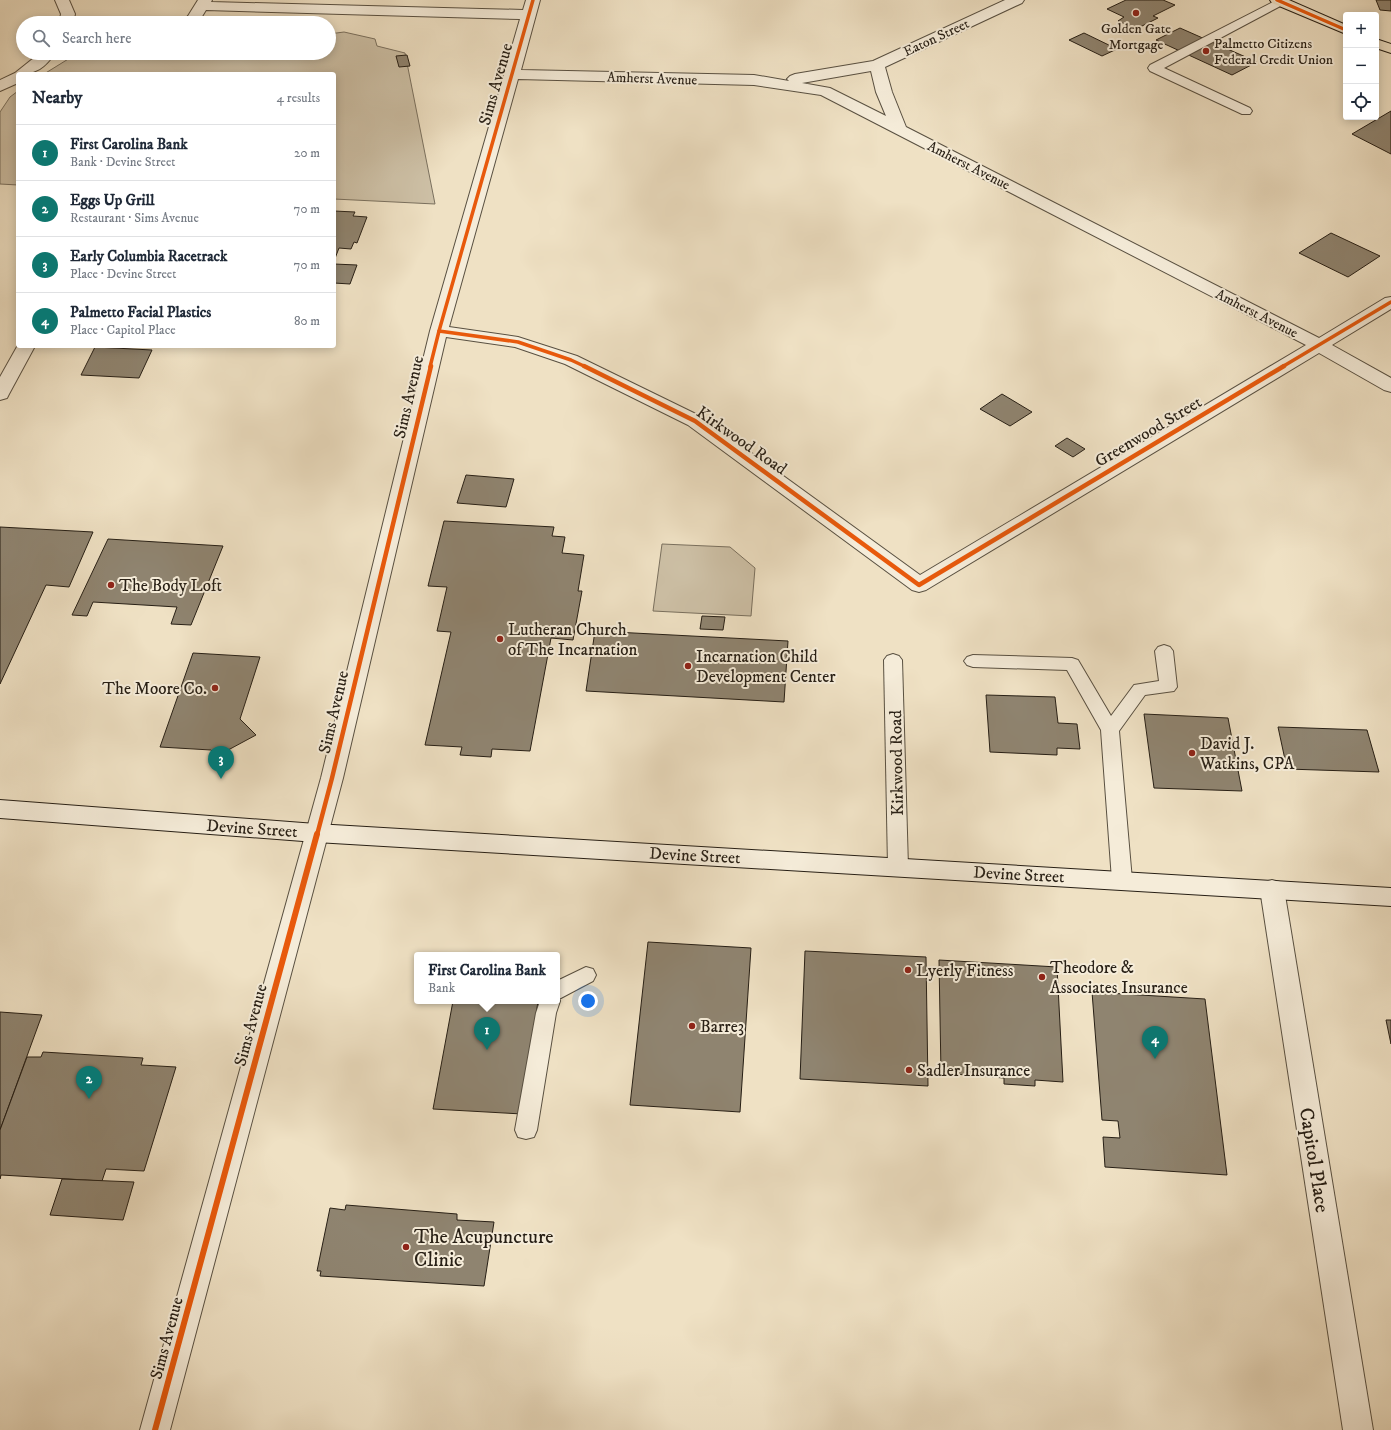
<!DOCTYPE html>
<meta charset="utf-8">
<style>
body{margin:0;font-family:"IM FELL DW Pica",serif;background:#f2f2f3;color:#1f2937}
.controls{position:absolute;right:12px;top:12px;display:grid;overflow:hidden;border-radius:4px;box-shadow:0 2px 10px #0003}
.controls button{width:36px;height:36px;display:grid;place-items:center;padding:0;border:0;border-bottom:1px solid #e0e1e3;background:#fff;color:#1f2937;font:20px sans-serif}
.you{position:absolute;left:588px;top:1001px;width:14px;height:14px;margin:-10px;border:3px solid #fff;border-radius:50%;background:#1a73e8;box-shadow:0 0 0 6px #1a73e833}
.badge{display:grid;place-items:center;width:26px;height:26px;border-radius:50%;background:#0f766e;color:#fff;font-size:13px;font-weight:700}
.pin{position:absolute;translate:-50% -33px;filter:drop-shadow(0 1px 2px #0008)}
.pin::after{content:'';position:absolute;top:21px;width:14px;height:12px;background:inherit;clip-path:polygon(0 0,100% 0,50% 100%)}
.popup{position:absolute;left:414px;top:952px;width:146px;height:52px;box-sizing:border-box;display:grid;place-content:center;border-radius:4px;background:#fff;filter:drop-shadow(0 1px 3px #0005);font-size:13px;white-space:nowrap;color:#747a83}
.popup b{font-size:15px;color:#1f2937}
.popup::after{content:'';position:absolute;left:50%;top:100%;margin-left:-8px;border:8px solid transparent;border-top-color:#fff}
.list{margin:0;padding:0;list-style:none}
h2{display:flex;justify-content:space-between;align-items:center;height:52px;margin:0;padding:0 16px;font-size:17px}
h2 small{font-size:13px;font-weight:400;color:#747a83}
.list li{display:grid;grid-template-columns:26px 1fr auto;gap:12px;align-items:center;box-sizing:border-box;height:56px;padding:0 16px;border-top:1px solid #e0e1e3}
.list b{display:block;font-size:15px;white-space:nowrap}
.list p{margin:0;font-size:13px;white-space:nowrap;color:#747a83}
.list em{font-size:13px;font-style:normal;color:#747a83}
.icon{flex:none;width:22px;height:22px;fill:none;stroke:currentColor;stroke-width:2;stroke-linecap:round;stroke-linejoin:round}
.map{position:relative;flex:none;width:1391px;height:1430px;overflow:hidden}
.search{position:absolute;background:#fff;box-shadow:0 2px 10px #0003;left:16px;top:16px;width:320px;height:44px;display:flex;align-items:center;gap:10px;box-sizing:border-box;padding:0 14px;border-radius:22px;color:#747a83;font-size:15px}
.panel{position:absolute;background:#fff;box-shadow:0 2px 10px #0003;left:16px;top:72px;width:320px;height:276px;border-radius:4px}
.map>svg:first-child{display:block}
</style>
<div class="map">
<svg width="1391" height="1430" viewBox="0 0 1391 1430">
<rect width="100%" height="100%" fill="#efe1c4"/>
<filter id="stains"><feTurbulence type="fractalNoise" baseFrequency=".005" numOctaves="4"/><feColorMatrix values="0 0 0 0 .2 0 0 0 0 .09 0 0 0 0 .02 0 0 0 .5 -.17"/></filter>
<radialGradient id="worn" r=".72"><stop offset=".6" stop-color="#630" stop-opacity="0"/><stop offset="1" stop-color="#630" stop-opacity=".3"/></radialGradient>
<g fill="#cdc0a6" stroke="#7a705e">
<polygon points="344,32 375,39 377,46 405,53 435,204 334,199 334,74 44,74 78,53 329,53 329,34"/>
<polygon points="18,91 18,185 0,184 0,112 10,97"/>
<polygon points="662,544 730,547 755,568 751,616 653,611"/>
</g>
<g fill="#8f8470" stroke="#271f15">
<polygon points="1126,0 1163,0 1175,5 1153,16 1158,18 1136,29 1118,21 1124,17 1107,9"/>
<polygon points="1376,0 1391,0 1391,11 1380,10"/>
<polygon points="1180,28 1257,62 1232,75 1156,40"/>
<polygon points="1084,33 1117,49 1102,56 1069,40"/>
<polygon points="407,55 410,66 399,67 396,56"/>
<polygon points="1391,111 1391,154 1352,134"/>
<polygon points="334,211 355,212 353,216 367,217 357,243 354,242 351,249 339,248 334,261"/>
<polygon points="1331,233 1380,256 1348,277 1299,253"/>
<polygon points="334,264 357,265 350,284 334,283"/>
<polygon points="95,347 152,350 139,378 81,375"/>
<polygon points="1002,394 1032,412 1010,426 980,409"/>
<polygon points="1067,438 1085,449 1073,457 1055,446"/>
<polygon points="466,475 514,479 506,507 457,503"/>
<polygon points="444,521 554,527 552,536 565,537 562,553 584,555 578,591 582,591 573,640 551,638 530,751 492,749 491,757 460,755 462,747 425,745 451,632 437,631 447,587 428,586"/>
<polygon points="0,527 93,532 69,587 46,585 0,684"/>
<polygon points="108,539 223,546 191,625 171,624 177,607 93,602 87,616 72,615"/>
<polygon points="702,616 725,617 723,630 700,629"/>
<polygon points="595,631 788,641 784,702 586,691"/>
<polygon points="193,653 260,657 240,719 256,735 217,756 211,750 160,747"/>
<polygon points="986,695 1055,697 1058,723 1077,724 1080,749 1057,748 1057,755 990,752"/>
<polygon points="1144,714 1228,718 1242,791 1154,788"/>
<polygon points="1278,727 1367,730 1379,772 1287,769"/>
<polygon points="648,942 751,948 740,1112 630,1105"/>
<polygon points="805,951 926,957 928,1086 800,1079"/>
<polygon points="939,960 1057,967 1063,1082 1035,1080 1035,1086 1004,1084 1004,1078 941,1073"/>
<polygon points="1092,992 1205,999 1227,1175 1105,1167 1103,1137 1120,1138 1118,1121 1102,1120"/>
<polygon points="453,1001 538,1001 522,1114 433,1109"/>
<polygon points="0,1012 42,1015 0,1130"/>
<polygon points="1386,1020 1391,1020 1391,1044"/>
<polygon points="43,1052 143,1058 141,1065 176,1067 144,1171 106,1169 102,1181 1,1175 0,1179 0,1130 27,1057 41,1057"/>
<polygon points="62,1179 134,1182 123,1220 50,1215"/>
<polygon points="346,1205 457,1214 457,1220 494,1222 484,1286 320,1276 321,1271 317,1271 330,1208 345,1210"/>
</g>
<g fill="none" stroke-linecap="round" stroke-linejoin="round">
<defs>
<g id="lane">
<polygon points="1277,0 1286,0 1288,2 1164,68 1250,108 1252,111 1250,114 1242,114 1150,71 1148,68 1150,65"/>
<polygon points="1164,645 1170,647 1173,651 1177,687 1174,691 1145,695 1119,731 1132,880 1129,885 1122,888 1115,885 1112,880 1101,730 1067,670 973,667 967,665 964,661 967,657 973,655 1072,658 1078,660 1111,716 1134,685 1159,681 1155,651 1158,647"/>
<polygon points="893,654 899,656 902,660 908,867 905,872 898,874 891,872 888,867 884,660 887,656"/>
<polygon points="586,967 593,969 596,975 593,981 559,999 560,1001 556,1013 537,1130 534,1137 526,1139 518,1137 515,1130 536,1013 540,1001 557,1001 557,981"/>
</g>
<g id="street">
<polygon points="55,0 69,0 75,14 73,23 59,23 61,14"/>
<path d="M198,0H212L211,2L523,10L526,0H540L521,70L754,75L789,81L787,79L790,76L795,74L873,61L1005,0H1024L1022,3L885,67L892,92L906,127L1319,338L1385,298L1391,297V309L1332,345L1391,378V392L1384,390L1319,353L926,590L919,592L912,590L688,425L565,364L515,347L446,337L343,778L170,1430H140L321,778L430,331L520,19L206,10L198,23H181L188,16ZM871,71L876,92L886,116L830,88L802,83ZM518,79L754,85L821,95L1306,345L920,575L702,417L577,356L518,337L449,327Z"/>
<path d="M40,53H55C45,68 36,74 18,74V83L0,91V80L15,73Z"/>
<polygon points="18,345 18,346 35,346 9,394 7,398 0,400 0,377"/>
<polygon points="1272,880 1280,882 1284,889 1373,1430 1343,1430 1260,889 1264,882"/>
</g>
<polygon id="secondary" points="0,800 316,824 1391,888 1391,906 316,842 0,818"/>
<g id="primary">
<polygon points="1270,0 1289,0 1346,25 1346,34 1272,3"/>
<polygon points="1376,39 1391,44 1391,53 1376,48"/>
</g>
</defs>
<use href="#lane" stroke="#595041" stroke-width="2"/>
<use href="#street" stroke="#595041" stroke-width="2"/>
<use href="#secondary" stroke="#271f15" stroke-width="2"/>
<use href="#primary" stroke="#271f15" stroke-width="2"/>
<use href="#lane" fill="#f5ecd9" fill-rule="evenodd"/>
<use href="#street" fill="#f5ecd9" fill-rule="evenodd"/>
<use href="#secondary" fill="#f5ecd9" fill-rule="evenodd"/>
<use href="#primary" fill="#efe1c4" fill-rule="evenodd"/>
<defs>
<g id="cycleway-far2">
<polyline points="1277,0 1346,30"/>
<polyline points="439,331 518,342 571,360 586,367"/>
<polyline points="430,367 439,331 533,0"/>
<polyline points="1282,367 1391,302"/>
</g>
<g id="cycleway-far1">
<polyline points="584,366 695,421 919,585 1284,366"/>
<polyline points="317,835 332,778 431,366"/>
</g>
<polyline id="cycleway" points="155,1430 317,834"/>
</defs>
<use href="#cycleway-far2" stroke="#f5ecd9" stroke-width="5.5"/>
<use href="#cycleway-far1" stroke="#f5ecd9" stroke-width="7"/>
<use href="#cycleway" stroke="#f5ecd9" stroke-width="8"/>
<use href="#cycleway-far2" stroke="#e8590c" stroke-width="3.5"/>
<use href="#cycleway-far1" stroke="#e8590c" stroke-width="4.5"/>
<use href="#cycleway" stroke="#e8590c" stroke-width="6"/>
</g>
<g fill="#8f2418" stroke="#f5ecd9" stroke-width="1.5">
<circle cx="1136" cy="13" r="4"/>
<circle cx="1206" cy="51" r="4"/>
<circle cx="111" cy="585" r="4"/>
<circle cx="500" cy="639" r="4"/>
<circle cx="688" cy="666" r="4"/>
<circle cx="215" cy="688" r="4"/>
<circle cx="1192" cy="753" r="4"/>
<circle cx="908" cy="970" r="4"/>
<circle cx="1042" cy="977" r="4"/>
<circle cx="692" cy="1026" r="4"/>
<circle cx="909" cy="1070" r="4"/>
<circle cx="406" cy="1247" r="4"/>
</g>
<g text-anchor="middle" stroke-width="4" stroke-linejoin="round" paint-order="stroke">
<g font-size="14" fill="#271f15" stroke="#f5ecd9">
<text x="1136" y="33">Golden Gate<tspan x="1136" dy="16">Mortgage</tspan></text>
<text x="1214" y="48" text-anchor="start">Palmetto Citizens<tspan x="1214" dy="16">Federal Credit Union</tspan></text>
</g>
<g font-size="14" fill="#271f15" stroke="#f5ecd9">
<text transform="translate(936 37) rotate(-25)" y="5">Eaton Street</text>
<text transform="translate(652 78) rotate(2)" y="5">Amherst Avenue</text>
<text transform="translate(969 165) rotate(27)" y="5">Amherst Avenue</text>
<text transform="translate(1257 313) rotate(27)" y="5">Amherst Avenue</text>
</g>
<g font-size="17" fill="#271f15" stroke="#f5ecd9">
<text transform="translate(495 84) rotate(-74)" y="6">Sims Avenue</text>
<text transform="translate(408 397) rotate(-77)" y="6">Sims Avenue</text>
<text transform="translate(1148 431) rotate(-31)" y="6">Greenwood Street</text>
<text transform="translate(742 440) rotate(35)" y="6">Kirkwood Road</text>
<text transform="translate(333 712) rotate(-77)" y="6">Sims Avenue</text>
<text transform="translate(896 763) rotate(-91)" y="6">Kirkwood Road</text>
<text transform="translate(252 828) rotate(4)" y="6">Devine Street</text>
<text transform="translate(695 855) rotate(3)" y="6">Devine Street</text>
<text transform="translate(1019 874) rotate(3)" y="6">Devine Street</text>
<text transform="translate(250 1025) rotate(-75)" y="6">Sims Avenue</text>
<text transform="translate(166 1338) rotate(-75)" y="6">Sims Avenue</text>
</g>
<g font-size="17" fill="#271f15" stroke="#f5ecd9" text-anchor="start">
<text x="119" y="591">The Body Loft</text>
<text x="508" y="635">Lutheran Church<tspan x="508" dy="20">of The Incarnation</tspan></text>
<text x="696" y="662">Incarnation Child<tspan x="696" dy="20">Development Center</tspan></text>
<text x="207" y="694" text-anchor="end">The Moore Co.</text>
<text x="1200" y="749">David J.<tspan x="1200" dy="20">Watkins, CPA</tspan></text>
<text x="1050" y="973">Theodore &amp;<tspan x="1050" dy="20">Associates Insurance</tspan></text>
<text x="916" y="976">Lyerly Fitness</text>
<text x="700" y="1032">Barre3</text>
<text x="917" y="1076">Sadler Insurance</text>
</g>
<g font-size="20" fill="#271f15" stroke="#f5ecd9">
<text transform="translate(1315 1160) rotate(81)" y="7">Capitol Place</text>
</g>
<g font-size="20" fill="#271f15" stroke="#f5ecd9" text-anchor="start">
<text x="414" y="1243">The Acupuncture<tspan x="414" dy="23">Clinic</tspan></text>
</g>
</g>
<rect width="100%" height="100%" filter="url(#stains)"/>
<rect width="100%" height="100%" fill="url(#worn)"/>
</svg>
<div class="controls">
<button>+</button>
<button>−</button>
<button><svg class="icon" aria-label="locate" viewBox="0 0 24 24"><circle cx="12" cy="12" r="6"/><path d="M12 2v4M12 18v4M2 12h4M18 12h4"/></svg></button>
</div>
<div class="you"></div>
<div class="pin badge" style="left:487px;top:1050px">1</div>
<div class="popup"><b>First Carolina Bank</b>Bank</div>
<div class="pin badge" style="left:89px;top:1099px">2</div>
<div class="pin badge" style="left:221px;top:779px">3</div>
<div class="pin badge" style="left:1155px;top:1059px">4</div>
<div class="search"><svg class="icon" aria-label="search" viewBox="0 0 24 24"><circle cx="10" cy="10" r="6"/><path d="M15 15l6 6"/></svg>Search here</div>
<section class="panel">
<h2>Nearby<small>4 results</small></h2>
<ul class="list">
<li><span class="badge">1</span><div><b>First Carolina Bank</b><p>Bank · Devine Street</p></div><em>20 m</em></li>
<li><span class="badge">2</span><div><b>Eggs Up Grill</b><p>Restaurant · Sims Avenue</p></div><em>70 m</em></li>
<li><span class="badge">3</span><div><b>Early Columbia Racetrack</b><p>Place · Devine Street</p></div><em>70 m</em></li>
<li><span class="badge">4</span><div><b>Palmetto Facial Plastics</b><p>Place · Capitol Place</p></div><em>80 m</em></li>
</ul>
</section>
</div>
